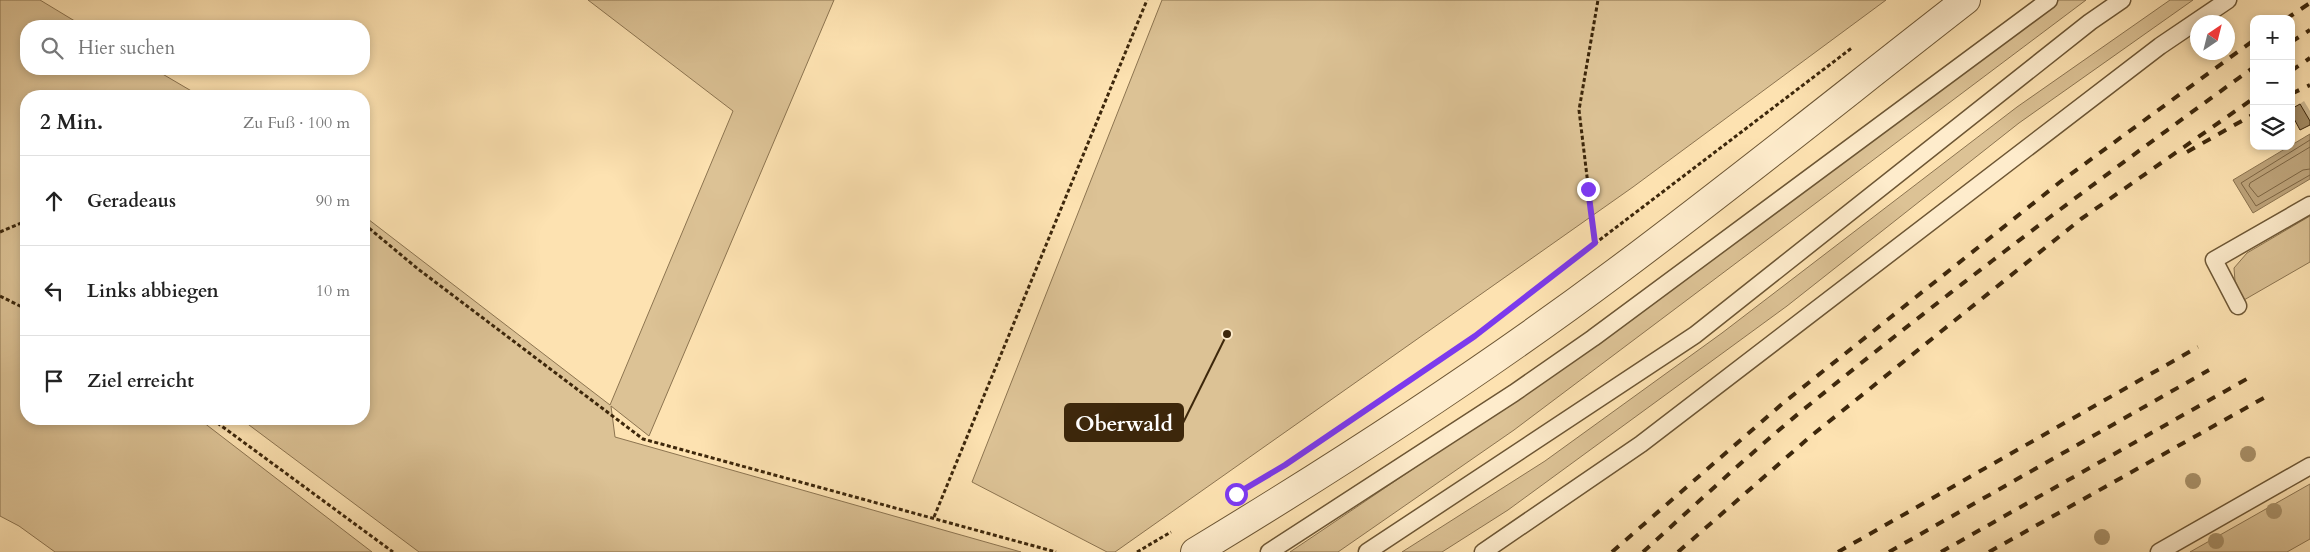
<!DOCTYPE html>
<html lang="de">
<meta charset="utf-8">
<style>
body{margin:0;font-family:Cardo,serif;background:#f2f2f2;color:#222}
.controls{position:absolute;right:15px;top:15px;display:grid;overflow:hidden;border-radius:10px;box-shadow:0 2px 8px #0003}
.controls button{width:45px;height:45px;display:grid;place-items:center;padding:0;border:0;border-bottom:1px solid #e0e0e0;background:#fff;color:#222;font:25px sans-serif}
.compass{position:absolute;left:2190px;top:15px;width:45px;height:45px;border-radius:50%;background:#fff;box-shadow:0 2px 8px #0003;rotate:35deg}
.stop{position:absolute;width:15px;height:15px;margin:-11px;border:4px solid #7c3aed;border-radius:50%;background:#fff}
.stop.end{background:#7c3aed;border-color:#fff;box-shadow:0 1px 5px #0008}
.list{margin:0;padding:0;list-style:none}
h2{display:flex;justify-content:space-between;align-items:center;height:65px;margin:0;padding:0 20px;font-size:21px}
h2 small{font-size:16px;font-weight:400;color:#767676}
.list li{display:grid;grid-template-columns:32px 1fr auto;gap:15px;align-items:center;box-sizing:border-box;height:90px;padding:0 20px;border-top:1px solid #e0e0e0}
.list b{display:block;font-size:19px;white-space:nowrap}
.list em{font-size:16px;font-style:normal;color:#767676}
.icon{flex:none;width:28px;height:28px;fill:none;stroke:currentColor;stroke-width:2;stroke-linecap:round;stroke-linejoin:round}
.map{position:relative;flex:none;width:2310px;height:552px;overflow:hidden}
.search{position:absolute;background:#fff;box-shadow:0 2px 8px #0003;left:20px;top:20px;width:350px;height:55px;display:flex;align-items:center;gap:12px;box-sizing:border-box;padding:0 18px;border-radius:20px;color:#767676;font-size:19px}
.panel{position:absolute;background:#fff;box-shadow:0 2px 8px #0003;left:20px;top:90px;width:350px;height:335px;border-radius:20px}
.map>svg:first-child{display:block}
</style>
<div class="map">
<svg width="2310" height="552" viewBox="0 0 2310 552">
<rect width="100%" height="100%" fill="#fde2b1"/>
<filter id="stains"><feTurbulence type="fractalNoise" baseFrequency=".004" numOctaves="4"/><feColorMatrix values="0 0 0 0 .2 0 0 0 0 .09 0 0 0 0 .02 0 0 0 .5 -.17"/></filter>
<radialGradient id="worn" r=".72"><stop offset=".6" stop-color="#630" stop-opacity="0"/><stop offset="1" stop-color="#630" stop-opacity=".3"/></radialGradient>
<g fill="#dcc295" stroke="#8c7450">
<polygon points="0,0 40,0 83,26 26,26 26,69 154,69 200,96 26,96 26,419 199,419 372,552 55,552 19,526 0,516"/>
<polygon points="588,0 834,0 649,436 611,406 615,437 1021,552 419,552 241,419 364,419 364,216 610,405 733,111"/>
<polygon points="1162,0 1886,0 1633,187 1115,552 1107,552 972,482"/>
<polygon points="2048,0 2086,0 1514,430 1338,552 1290,552 1570,363"/>
<polygon points="2170,0 2193,0 2019,123 1787,306 1508,510 1442,552 1402,552 1545,461 1722,333 2017,107"/>
<polygon points="2310,216 2310,262 2244,300 2235,281 2234,268 2247,253"/>
<polygon points="2310,484 2310,539 2287,552 2190,552"/>
</g>
<polygon fill="#bca279" stroke="#89714d" points="2310,134 2310,179 2253,213 2233,180"/>
<polygon fill="#0003" points="2304,101 2310,111 2310,124 2291,110"/>
<g fill="none" stroke-linecap="round" stroke-linejoin="round">
<g stroke="#7c6442" stroke-width="1">
<polyline points="2310,140 2241,183 2256,206 2310,175"/>
<polyline points="2310,147 2250,183 2249,186 2258,197 2303,170 2310,169"/>
</g>
</g>
<polygon fill="#a18861" stroke="#3d270b" points="2300,104 2310,121 2310,125 2300,130 2291,113 2291,109"/>
<g fill="none" stroke-linecap="round" stroke-linejoin="round">
<defs>
<g id="service">
<polyline points="2238,306 2214,260 2310,205"/>
<polyline points="1269,552 1514,393 1593,338 2049,0"/>
<polyline points="1367,552 1695,335 2090,22 2122,0"/>
<polyline points="1483,552 1641,444 2160,46 2228,0"/>
<polyline points="2159,552 2310,466"/>
</g>
<path id="tertiary" d="M1195,552C1339,465 1481,373 1616,272C1734,184 1849,91 1966,0"/>
</defs>
<use href="#service" stroke="#6d5634" stroke-width="19"/>
<use href="#tertiary" stroke="#6d5634" stroke-width="30"/>
<g stroke="#3d270b" stroke-width="3" stroke-dasharray="4 2.5" stroke-linecap="butt">
<polyline points="364,224 418,269 643,439 1056,552"/>
<polyline points="0,232 26,221"/>
<polyline points="1595,243 1579,110 1598,0"/>
<polyline points="0,296 26,309"/>
<polyline points="1522,299 1853,47"/>
<polyline points="212,419 393,552"/>
<polyline points="934,517 1147,0"/>
<polyline points="1137,552 1171,532"/>
</g>
<use href="#service" stroke="#feeccc" stroke-width="16"/>
<use href="#tertiary" stroke="#feeccc" stroke-width="28"/>
<g stroke="#3d270b" stroke-width="4" stroke-dasharray="9 9" stroke-linecap="butt">
<polyline points="2286,19 2310,3"/>
<polyline points="2291,42 2310,30"/>
<polyline points="2291,71 2310,58"/>
<polyline points="2291,94 2310,85"/>
<polyline points="2187,152 2254,114"/>
<polyline points="1612,552 1782,404 2060,182 2254,40"/>
<path d="M1643,552C1694,506 1745,458 1798,414C1946,293 2099,179 2254,67"/>
<polyline points="1678,552 1811,436 2081,219 2254,98"/>
<polyline points="1838,552 2198,347"/>
<polyline points="1889,552 2209,370"/>
<polyline points="1941,552 2252,376"/>
<polyline points="1989,552 2269,395"/>
</g>
</g>
<g fill="#a99169">
<circle cx="2248" cy="454" r="8"/>
<circle cx="2193" cy="481" r="8"/>
<circle cx="2274" cy="511" r="8"/>
<circle cx="2102" cy="537" r="8"/>
<circle cx="2216" cy="541" r="8"/>
</g>
<g fill="none" stroke-linecap="round" stroke-linejoin="round">
<polyline stroke="#7c3aed" stroke-width="6" points="1236,494 1285,465 1475,336 1595,243 1588,189"/>
</g>
<path fill="none" stroke="#3d270b" stroke-width="2" d="M1227 334L1183 423"/>
<circle fill="#3d270b" stroke="#feeccc" stroke-width="2" cx="1227" cy="334" r="5"/>
<rect fill="#3d270b" stroke="#3d270b" stroke-width="2" x="1065" y="404" width="118" height="37" rx="5"/>
<g font-size="22" text-anchor="middle" font-weight="bold" fill="#fff">
<text x="1124" y="431">Oberwald</text>
</g>
<rect width="100%" height="100%" filter="url(#stains)"/>
<rect width="100%" height="100%" fill="url(#worn)"/>
</svg>
<div class="controls">
<button>+</button>
<button>−</button>
<button><svg class="icon" aria-label="layers" viewBox="0 0 24 24"><path d="M12 4l9 5-9 5-9-5zM3 14l9 5 9-5"/></svg></button>
</div>
<svg class="compass" viewBox="-18 -18 36 36"><path d="M0-13l5 13h-10z" fill="#e53935"/><path d="M0 13l5-13h-10z" fill="#767676"/></svg>
<div class="stop" style="left:1236px;top:494px"></div>
<div class="stop end" style="left:1588px;top:189px"></div>
<div class="search"><svg class="icon" aria-label="search" viewBox="0 0 24 24"><circle cx="10" cy="10" r="6"/><path d="M15 15l6 6"/></svg>Hier suchen</div>
<section class="panel">
<h2>2 Min.<small>Zu Fuß · 100 m</small></h2>
<ul class="list">
<li><svg class="icon" aria-label="ahead" viewBox="0 0 24 24"><path d="M12 20V5M6 11l6-6 6 6"/></svg><div><b>Geradeaus</b></div><em>90 m</em></li>
<li><svg class="icon" aria-label="left" viewBox="0 0 24 24"><path d="M17 20v-9H6M10 6l-5 5 5 5"/></svg><div><b>Links abbiegen</b></div><em>10 m</em></li>
<li><svg class="icon" aria-label="arrive" viewBox="0 0 24 24"><path d="M6 21V4h12l-3 4 3 4H6"/></svg><div><b>Ziel erreicht</b></div></li>
</ul>
</section>
</div>
